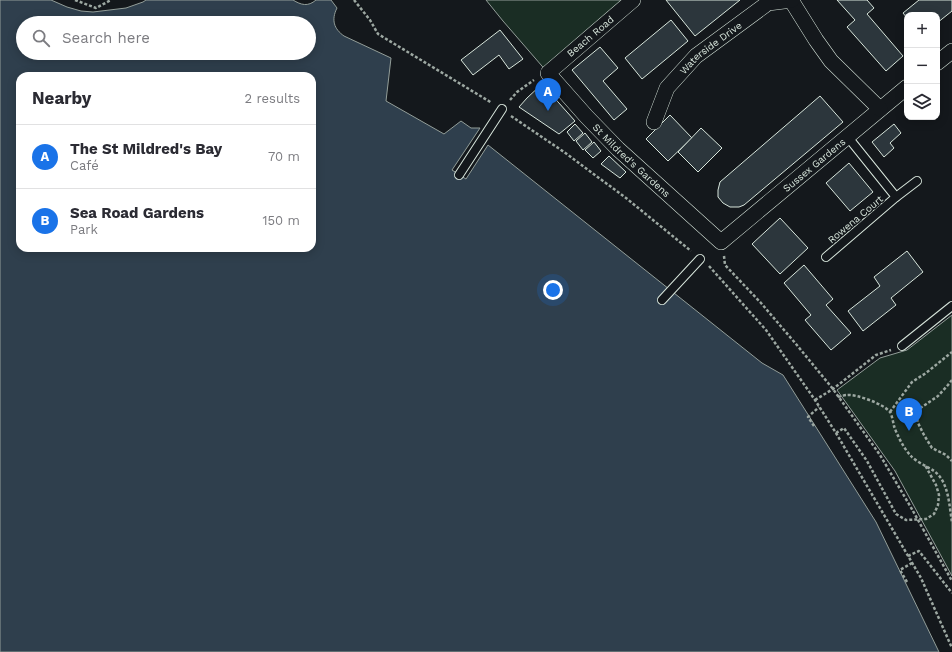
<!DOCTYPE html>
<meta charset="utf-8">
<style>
body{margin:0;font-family:"Work Sans",sans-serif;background:#f2f2f3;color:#2b2b33}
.controls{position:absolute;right:12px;top:12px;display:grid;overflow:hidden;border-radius:8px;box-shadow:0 2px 10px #0003}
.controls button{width:36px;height:36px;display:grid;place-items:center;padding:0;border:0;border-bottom:1px solid #e1e1e2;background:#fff;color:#2b2b33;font:20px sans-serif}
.you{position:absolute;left:553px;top:290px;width:14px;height:14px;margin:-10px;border:3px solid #fff;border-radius:50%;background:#1a73e8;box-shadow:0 0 0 6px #1a73e833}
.badge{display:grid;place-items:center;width:26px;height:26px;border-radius:50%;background:#1a73e8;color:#fff;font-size:13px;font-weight:700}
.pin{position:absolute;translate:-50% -33px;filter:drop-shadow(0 1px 2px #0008)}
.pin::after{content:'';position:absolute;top:21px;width:14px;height:12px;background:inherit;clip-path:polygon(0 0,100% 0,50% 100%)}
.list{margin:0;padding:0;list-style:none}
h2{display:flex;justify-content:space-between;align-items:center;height:52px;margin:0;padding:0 16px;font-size:17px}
h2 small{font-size:13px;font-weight:400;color:#7c7c81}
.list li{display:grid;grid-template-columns:26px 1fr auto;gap:12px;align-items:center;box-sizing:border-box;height:64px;padding:0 16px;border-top:1px solid #e1e1e2}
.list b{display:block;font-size:15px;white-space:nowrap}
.list p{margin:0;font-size:13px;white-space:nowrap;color:#7c7c81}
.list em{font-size:13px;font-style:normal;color:#7c7c81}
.icon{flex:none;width:22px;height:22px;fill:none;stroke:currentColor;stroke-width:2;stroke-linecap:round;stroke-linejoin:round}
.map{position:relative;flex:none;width:952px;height:652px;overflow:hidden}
.search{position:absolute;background:#fff;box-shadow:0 2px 10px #0003;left:16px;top:16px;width:300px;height:44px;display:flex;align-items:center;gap:10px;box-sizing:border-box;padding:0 14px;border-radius:22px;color:#7c7c81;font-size:15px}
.panel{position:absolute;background:#fff;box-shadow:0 2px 10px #0003;left:16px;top:72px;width:300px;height:180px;border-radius:12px}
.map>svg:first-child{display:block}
</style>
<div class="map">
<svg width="952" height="652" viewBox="0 0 952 652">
<rect width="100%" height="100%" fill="#14181c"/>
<g fill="#1a2d24" stroke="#939e99">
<polygon points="486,0 633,0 548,73 503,21"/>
<polygon points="952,315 952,576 895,471 837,390 880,358 907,350"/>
</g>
<path fill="#2f3f4d" stroke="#939e99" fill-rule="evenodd" d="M0,0H51L67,7L81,11L93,12L126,8L143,2L146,0H293C301,5 308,7 316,0H331L337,8C331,20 334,29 344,36L391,58L386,101L444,134L461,121L471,128H480L452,170L466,179L488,145L762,363L783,375L876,522L939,652H0ZM23,23H309V53H23ZM20,76H312V248H20Z"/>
<g fill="#2c363c" stroke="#d8e6dc">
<polygon points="666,0 740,0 695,36"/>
<polygon points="837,0 867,0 874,8 867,14 903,56 886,71 847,27 855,20"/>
<polygon points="919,0 952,0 952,11 937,23 937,15 907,15 907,18 903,13"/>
<polygon points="671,20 688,41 642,79 625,58"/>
<polygon points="500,30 523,59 509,69 499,55 473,75 461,60"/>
<polygon points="600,47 618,68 603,81 627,109 614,120 572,70"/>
<polygon points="542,84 575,121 559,134 519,107 527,98"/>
<polygon points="820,96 843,122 744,205 739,207 730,207 723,203 718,197 718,190 720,182"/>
<polygon points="670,115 692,138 668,161 646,139"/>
<polygon points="575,124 583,133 574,141 567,132"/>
<polygon points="894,124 901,133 890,143 894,148 884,157 872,142"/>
<polygon points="701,128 722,148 698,172 678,152"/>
<polygon points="585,133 592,142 583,150 576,141"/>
<polygon points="594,142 601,151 593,158 585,150"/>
<polygon points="609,156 626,172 620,178 601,164"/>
<polygon points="849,163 873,192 850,211 826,183"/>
<polygon points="780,218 808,248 780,274 752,244"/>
<polygon points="907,251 923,272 891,298 896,305 863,331 848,311 880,286 874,277"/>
<polygon points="804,265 833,299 826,305 851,333 831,350 805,320 811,315 784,283"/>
</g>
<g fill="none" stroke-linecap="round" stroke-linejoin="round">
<defs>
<g id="lane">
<polyline points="847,136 896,197"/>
<polyline points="459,175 502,109"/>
<polyline points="826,257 896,197 917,181"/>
<polyline points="662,300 700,259"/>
<polyline points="902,346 952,306"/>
</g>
<g id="street">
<path id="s1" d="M633,0L548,73L586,116L618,149L721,242L907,87"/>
<polyline points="791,0 816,40 831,61 880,109"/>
<polyline points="937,63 952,51"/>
<path id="s2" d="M654,122L667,88L696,56L768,3L792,0"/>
</g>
</defs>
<use href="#lane" stroke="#d8e6dc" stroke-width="10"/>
<use href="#street" stroke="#d8e6dc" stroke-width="16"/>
<g stroke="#9da8a2" stroke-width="2.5" stroke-dasharray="3 2" stroke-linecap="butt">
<polyline points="75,0 96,8 111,0"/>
<polyline points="354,0 370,20 378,34 492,103"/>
<polyline points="510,100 517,92 534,80"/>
<polyline points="511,116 564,152 626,198 691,251"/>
<polyline points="724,256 725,265 761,303 796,344 833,389 880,455 913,511"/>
<polyline points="709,266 766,330 815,400 836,433 921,578 952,648"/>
<polyline points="952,380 948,385 938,396 919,409 916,415 918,423 924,435 932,448 946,455 952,461"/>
<path d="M838,397C841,396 845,395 847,395C856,394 884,404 890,412C892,415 893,422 894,426C897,435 904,449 911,456C915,461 928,467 934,471C949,482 949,505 952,522"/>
<polyline points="815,400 833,389 876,355 891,350"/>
<polyline points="890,412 912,382 926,373 952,352"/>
<polyline points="814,426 808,417 819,407"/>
<polyline points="836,433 844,428 867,461 896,514 906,520 926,519 934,514 938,505 939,495 936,485 925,465"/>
<polyline points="923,529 952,581"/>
<polyline points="908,556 919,551 952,593"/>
<polyline points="907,582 900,570 912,563"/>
</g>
<use href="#lane" stroke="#14181c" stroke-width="8"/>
<use href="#street" stroke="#14181c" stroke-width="15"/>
<polyline stroke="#9da8a2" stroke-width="2.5" stroke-dasharray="3 2" stroke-linecap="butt" points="913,511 923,529"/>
</g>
<g text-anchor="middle" stroke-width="3" stroke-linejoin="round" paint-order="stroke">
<g font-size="10" fill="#d8e6dc" stroke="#14181c">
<text transform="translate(590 36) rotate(-40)" y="4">Beach Road</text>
<text dy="4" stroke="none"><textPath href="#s2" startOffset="96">Waterside Drive</textPath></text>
<text dy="4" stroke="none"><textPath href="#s1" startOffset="233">St Mildred's Gardens</textPath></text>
<text dy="4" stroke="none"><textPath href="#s1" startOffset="475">Sussex Gardens</textPath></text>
<text transform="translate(855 219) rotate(-40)" y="4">Rowena Court</text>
</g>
</g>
</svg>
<div class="controls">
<button>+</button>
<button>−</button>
<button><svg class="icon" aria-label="layers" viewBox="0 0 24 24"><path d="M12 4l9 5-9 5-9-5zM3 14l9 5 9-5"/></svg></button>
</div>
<div class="you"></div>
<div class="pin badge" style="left:548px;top:111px">A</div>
<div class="pin badge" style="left:909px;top:431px">B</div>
<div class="search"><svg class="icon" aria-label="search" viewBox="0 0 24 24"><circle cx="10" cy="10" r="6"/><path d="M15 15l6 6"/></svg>Search here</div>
<section class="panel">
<h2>Nearby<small>2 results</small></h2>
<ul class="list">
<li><span class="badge">A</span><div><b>The St Mildred's Bay</b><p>Café</p></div><em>70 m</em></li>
<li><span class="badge">B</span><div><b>Sea Road Gardens</b><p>Park</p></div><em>150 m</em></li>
</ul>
</section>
</div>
